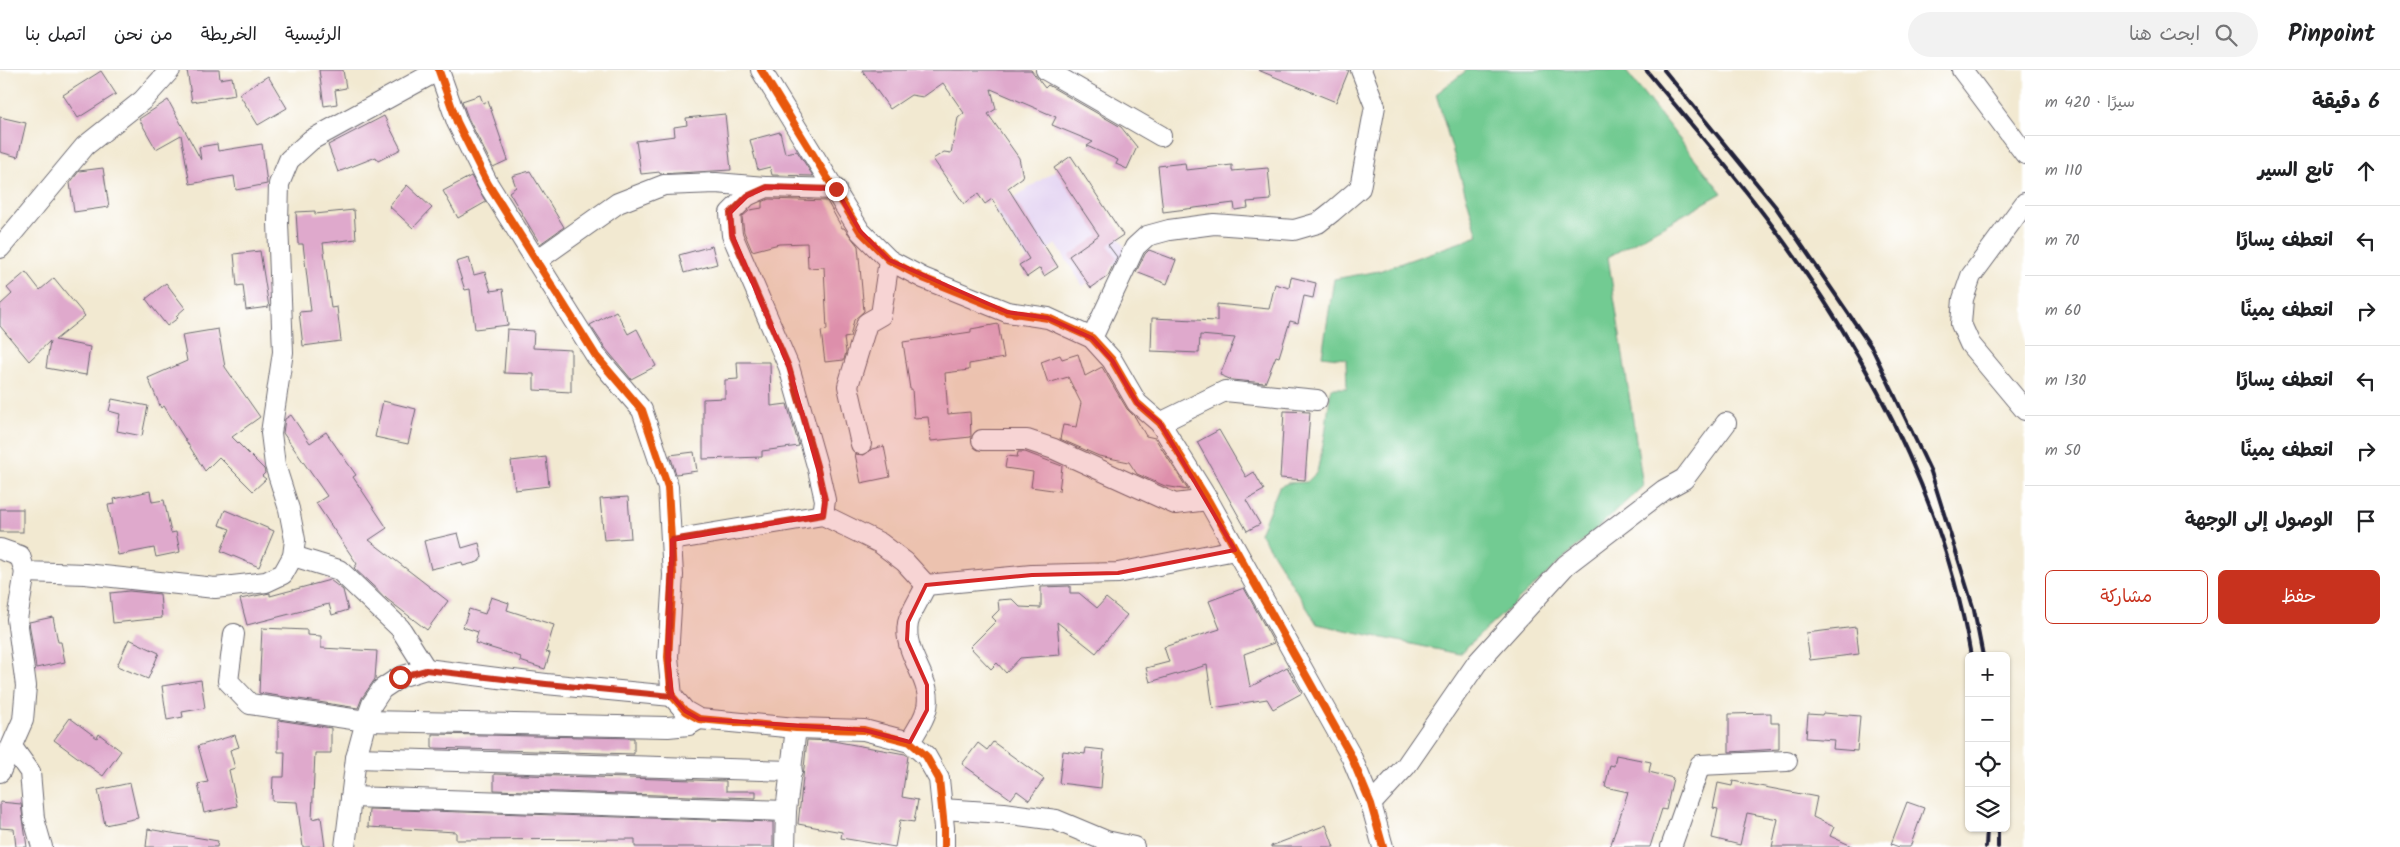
<!DOCTYPE html>
<html lang="ar">
<meta charset="utf-8">
<style>
body{margin:0;font-family:Kalam,"Playpen Sans Arabic",sans-serif;background:#f2f2f2;color:#202124;direction:rtl}
.controls{position:absolute;right:15px;bottom:15px;display:grid;overflow:hidden;border-radius:8px;box-shadow:0 1px 4px #0004}
.controls button{width:45px;height:45px;display:grid;place-items:center;padding:0;border:0;border-bottom:1px solid #e0e0e0;background:#fff;color:#202124;font:25px sans-serif}
.stop{position:absolute;width:15px;height:15px;margin:-11px;border:4px solid #c8321e;border-radius:50%;background:#fff}
.stop.end{background:#c8321e;border-color:#fff;box-shadow:0 1px 5px #0008}
.list{margin:0;padding:0;list-style:none}
h2{display:flex;justify-content:space-between;align-items:center;height:65px;margin:0;padding:0 20px;font-size:21px}
h2 small{font-size:16px;font-weight:400;color:#757577}
.list li{display:grid;grid-template-columns:32px 1fr auto;gap:15px;align-items:center;box-sizing:border-box;height:70px;padding:0 20px;border-top:1px solid #e0e0e0}
.list b{display:block;font-size:19px;white-space:nowrap}
.list em{font-size:16px;font-style:normal;color:#757577}
.actions{display:flex;gap:10px;padding:15px 20px}
.actions a{flex:1;padding:11px 0;border:1px solid #c8321e;border-radius:8px;text-align:center;font-size:18px;color:#c8321e}
.actions .main{background:#c8321e;color:#fff}
.icon{flex:none;width:28px;height:28px;fill:none;stroke:currentColor;stroke-width:2;stroke-linecap:round;stroke-linejoin:round}
.map{position:relative;flex:none;width:2025px;height:777px;overflow:hidden;direction:ltr}
header{display:flex;align-items:center;gap:30px;box-sizing:border-box;height:70px;padding:0 25px;background:#fff;border-bottom:1px solid #e0e0e0}
header strong{font-size:24px}
nav{display:flex;gap:28px;margin-inline-start:auto;font-size:18px}
.search{width:350px;height:45px;background:#f2f2f2;display:flex;align-items:center;gap:12px;box-sizing:border-box;padding:0 18px;border-radius:28px;color:#757577;font-size:19px}
main{display:flex}
aside{flex:1;background:#fff}
.map>svg:first-child{display:block}
</style>
<header>
<strong>Pinpoint</strong>
<div class="search"><svg class="icon" aria-label="search" viewBox="0 0 24 24"><circle cx="10" cy="10" r="6"/><path d="M15 15l6 6"/></svg>ابحث هنا</div>
<nav><a>الرئيسية</a><a>الخريطة</a><a>من نحن</a><a>اتصل بنا</a></nav>
</header>
<main>
<aside>
<h2>6 دقيقة<small>سيرًا · 420 m</small></h2>
<ul class="list">
<li><svg class="icon" aria-label="ahead" viewBox="0 0 24 24"><path d="M12 20V5M6 11l6-6 6 6"/></svg><div><b>تابع السير</b></div><em>110 m</em></li>
<li><svg class="icon" aria-label="left" viewBox="0 0 24 24"><path d="M17 20v-9H6M10 6l-5 5 5 5"/></svg><div><b>انعطف يسارًا</b></div><em>70 m</em></li>
<li><svg class="icon" aria-label="right" viewBox="0 0 24 24"><path d="M7 20v-9h11M14 6l5 5-5 5"/></svg><div><b>انعطف يمينًا</b></div><em>60 m</em></li>
<li><svg class="icon" aria-label="left" viewBox="0 0 24 24"><path d="M17 20v-9H6M10 6l-5 5 5 5"/></svg><div><b>انعطف يسارًا</b></div><em>130 m</em></li>
<li><svg class="icon" aria-label="right" viewBox="0 0 24 24"><path d="M7 20v-9h11M14 6l5 5-5 5"/></svg><div><b>انعطف يمينًا</b></div><em>50 m</em></li>
<li><svg class="icon" aria-label="arrive" viewBox="0 0 24 24"><path d="M6 21V4h12l-3 4 3 4H6"/></svg><div><b>الوصول إلى الوجهة</b></div></li>
</ul>
<div class="actions"><a class="main">حفظ</a><a>مشاركة</a></div>
</aside>
<div class="map">
<svg width="2025" height="777" viewBox="0 0 2025 777">
<rect width="100%" height="100%" fill="#fff"/>
<filter id="ink" filterUnits="userSpaceOnUse"><feTurbulence type="fractalNoise" baseFrequency=".02" numOctaves="2"/><feDisplacementMap in="SourceGraphic" scale="10" xChannelSelector="R" yChannelSelector="G"/><feConvolveMatrix kernelMatrix="1 2 1 2 8 2 1 2 1" color-interpolation-filters="sRGB"/></filter>
<filter id="wash" filterUnits="userSpaceOnUse"><feTurbulence type="fractalNoise" baseFrequency=".0096" numOctaves="4" result="noise"/><feDisplacementMap in="SourceGraphic" scale="20" xChannelSelector="R" yChannelSelector="G"/><feGaussianBlur stdDeviation="1.12" result="paint"/><feColorMatrix in="noise" values="0 0 0 0 0 0 0 0 0 0 0 0 0 0 0 0 0 1.4 0 .05"/><feComposite in="paint" operator="in"/></filter>
<g filter="url(#wash)">
<rect width="100%" height="100%" fill="#f2e9d1"/>
<polygon fill="#e3d3f2" points="1068,92 1130,185 1083,216 1056,174 1029,192 995,140"/>
<polygon fill="#72cb92" stroke="#4a7666" points="1467,0 1625,0 1722,123 1608,187 1643,416 1459,584 1317,554 1260,463 1279,417 1288,413 1307,412 1317,402 1325,365 1331,318 1347,318 1346,289 1322,286 1334,209 1379,201 1478,166 1436,24"/>
<g id="blocks">
<g fill="#dfa9cc">
<polygon points="187,0 219,0 220,9 232,7 235,25 192,32"/>
<polygon points="319,0 343,0 346,18 335,20 337,34 324,36"/>
<polygon points="862,0 1031,0 1045,18 1048,15 1121,57 1137,77 1127,99 1116,94 1118,90 1087,76 1093,72 1052,55 1056,47 991,19 996,39 988,44 1019,88 1023,107 1008,118 1058,197 1044,206 1040,198 1027,207 1019,195 1029,189 992,129 985,134 978,124 964,134 933,89 944,82 951,83 958,48 964,43 943,13 923,27 911,25 890,39"/>
<polygon points="1258,0 1349,0 1336,32"/>
<polygon points="101,1 116,24 78,48 63,25"/>
<polygon points="268,6 287,38 258,55 239,24"/>
<polygon points="480,25 483,33 488,31 508,90 493,97 468,48 462,31"/>
<polygon points="168,30 201,90 199,77 217,74 218,81 262,74 267,114 236,120 234,106 190,114 181,65 156,79 139,49"/>
<polygon points="725,44 731,100 660,104 660,102 641,104 636,71 675,66 674,57 687,55 686,48"/>
<polygon points="384,46 401,79 378,91 376,87 338,102 328,75"/>
<polygon points="0,47 26,53 18,87 0,82"/>
<polygon points="780,62 785,83 797,81 813,106 772,105 770,97 758,100 750,70"/>
<polygon points="1071,86 1123,165 1108,175 1117,187 1108,206 1091,218 1069,186 1099,165 1054,98"/>
<polygon points="1185,93 1186,100 1232,95 1232,101 1268,98 1271,130 1247,132 1248,138 1235,140 1234,133 1163,142 1158,96"/>
<polygon points="103,98 109,137 74,142 70,113 79,101"/>
<polygon points="530,101 564,157 540,174 509,122 516,117 512,106"/>
<polygon points="471,106 486,132 458,148 443,121"/>
<polygon points="407,115 432,138 413,158 389,136"/>
<polygon points="769,129 827,131 842,158 844,158 858,176 864,241 854,250 850,267 844,268 846,282 844,290 825,292 821,261 827,260 824,197 808,198 807,173 779,174 752,181 744,162 742,147 750,140 762,138 762,132"/>
<polygon points="354,140 356,169 323,173 331,238 337,237 341,271 303,276 299,242 311,241 303,174 298,174 296,142 315,141 315,144"/>
<polygon points="712,176 717,194 684,203 679,185"/>
<polygon points="1149,180 1176,190 1167,214 1136,202 1145,184"/>
<polygon points="260,181 269,237 246,240 243,215 237,216 234,184"/>
<polygon points="469,188 474,205 485,202 491,221 503,219 508,255 475,259 470,219 465,220 456,192"/>
<polygon points="26,202 40,220 54,208 85,246 55,270 90,277 86,305 46,298 50,271 29,291 0,256 0,235 12,224 7,218"/>
<polygon points="1291,207 1316,213 1313,228 1304,226 1298,253 1290,251 1279,287 1276,286 1265,313 1232,310 1220,305 1235,268 1200,265 1199,283 1151,281 1152,248 1217,251 1217,234 1269,239 1275,214 1289,218"/>
<polygon points="166,213 185,238 176,246 178,248 167,256 146,229"/>
<polygon points="616,241 628,264 637,259 656,296 631,309 606,279 590,255"/>
<polygon points="998,254 1004,288 969,294 969,300 945,303 948,344 970,342 971,367 931,371 928,347 914,348 912,319 910,319 903,272 971,262 971,259"/>
<polygon points="218,259 225,297 260,347 232,367 264,399 265,403 262,406 266,409 253,421 219,387 205,401 164,336 161,338 148,308 187,291 182,265"/>
<polygon points="507,259 534,261 533,278 571,280 571,322 534,320 534,304 504,303"/>
<polygon points="1078,284 1085,306 1102,297 1127,339 1135,347 1146,366 1155,368 1188,420 1165,416 1137,404 1129,392 1099,386 1060,369 1063,355 1076,357 1081,333 1068,307 1048,313 1041,292 1060,285 1062,289"/>
<polygon points="737,292 770,292 771,336 787,334 799,376 762,381 762,387 703,389 703,329 725,328 725,310 738,309"/>
<polygon points="112,329 148,336 142,366 117,361 120,344 109,341"/>
<polygon points="383,331 416,339 408,374 375,367"/>
<polygon points="1284,341 1310,342 1305,410 1280,408"/>
<polygon points="291,345 310,373 326,362 356,405 353,407 387,458 369,470 448,531 427,560 387,529 354,498 357,494 316,433 327,426 283,363 285,349"/>
<polygon points="1219,360 1246,407 1254,402 1264,420 1246,430 1260,454 1247,461 1197,372"/>
<polygon points="884,376 890,407 861,413 855,384 864,385 872,379"/>
<polygon points="694,382 697,401 676,404 670,385"/>
<polygon points="1018,382 1025,382 1062,396 1059,421 1031,417 1033,402 1005,398 1007,386 1017,387"/>
<polygon points="546,387 549,416 515,420 511,391"/>
<polygon points="150,421 152,432 164,430 171,463 176,462 180,482 156,487 154,478 118,485 108,435 115,434 114,429"/>
<polygon points="628,427 631,468 604,470 600,429"/>
<rect x="0" y="439" width="23" height="23"/>
<polygon points="225,440 274,461 259,497 221,481 230,459 219,455"/>
<polygon points="458,463 462,478 479,473 482,487 478,492 463,496 462,492 431,499 424,471"/>
<polygon points="330,510 343,520 348,540 332,545 329,534 247,555 240,529 270,523 270,526"/>
<polygon points="1070,516 1070,523 1079,523 1097,538 1106,528 1127,545 1096,583 1057,552 1060,585 1020,588 1006,603 997,593 991,599 970,577 996,551 992,547 999,540 998,530 1012,529 1020,537 1041,538 1041,517"/>
<polygon points="1244,518 1274,573 1244,584 1250,617 1287,597 1302,623 1273,639 1267,629 1213,638 1207,595 1150,612 1146,598 1169,592 1164,577 1220,559 1209,531"/>
<polygon points="129,521 160,524 162,548 113,553 110,523"/>
<polygon points="491,527 509,533 507,540 554,555 546,582 550,583 545,599 520,591 521,587 475,573 478,562 463,557 469,539 485,544"/>
<polygon points="53,547 58,572 61,572 65,592 36,598 29,552"/>
<polygon points="1856,557 1859,584 1810,590 1806,563"/>
<polygon points="262,558 307,560 307,565 321,566 321,578 377,581 375,609 362,628 358,638 259,623"/>
<polygon points="129,569 159,583 148,609 117,596"/>
<polygon points="201,610 205,638 182,642 183,647 167,650 162,616"/>
<polygon points="1771,643 1771,653 1779,653 1779,679 1729,682 1729,644"/>
<polygon points="1823,643 1860,646 1857,681 1833,679 1834,670 1806,668 1808,644 1822,645"/>
<polygon points="70,648 97,668 99,664 121,681 103,706 54,670"/>
<polygon points="278,650 331,658 331,683 315,683 312,749 321,747 325,777 303,777 297,732 272,731 273,707 284,707 285,682 278,682"/>
<polygon points="432,664 634,668 634,684 432,678"/>
<polygon points="235,665 239,677 230,680 235,698 229,700 237,736 204,743 198,714 208,712 198,676"/>
<polygon points="807,670 833,671 905,684 908,686 902,727 918,730 914,752 900,750 895,777 841,768 842,762 798,754"/>
<polygon points="993,672 1044,709 1029,730 1017,721 1011,729 962,694 978,673 987,680"/>
<polygon points="1086,678 1104,680 1101,718 1059,713 1063,681 1085,684"/>
<polygon points="1616,685 1651,692 1649,702 1673,708 1666,740 1662,739 1650,777 1610,777 1628,722 1605,717 1610,695 1614,696"/>
<polygon points="494,704 726,711 726,721 756,721 756,728 494,720"/>
<polygon points="1733,711 1817,727 1813,747 1834,757 1830,766 1854,777 1772,777 1778,749 1747,743 1740,775 1712,768 1718,739 1713,738 1718,713 1732,716"/>
<polygon points="130,713 138,748 105,755 98,720"/>
<polygon points="0,732 21,734 27,777 16,777 14,759 0,758"/>
<polygon points="1907,732 1924,738 1910,777 1899,777 1891,774"/>
<polygon points="369,739 773,752 773,777 635,777 635,769 456,770 456,762 368,757"/>
<polygon points="1326,755 1334,777 1271,777 1271,776"/>
<polygon points="148,759 218,771 217,777 146,777"/>
</g>
</g>
</g>
<g filter="url(#ink)">
<use href="#blocks" fill-opacity="0" stroke="#6b6870" stroke-width="1"/>
<g fill="none" stroke-linecap="round" stroke-linejoin="round">
<defs>
<g id="minor">
<polyline points="761,0 860,161 889,190 923,208 1007,242 1048,248 1092,268 1112,290 1137,333 1160,353 1208,430 1351,686 1371,734 1383,777"/>
<polyline points="1046,0 1161,66"/>
<polyline points="1962,0 2025,84"/>
<polyline points="439,1 457,52 488,114 596,286 642,340 668,417 673,505 668,587 672,626 685,641 699,649 796,658 864,660 910,672 926,686 939,709 944,758 944,777"/>
<polyline points="2025,133 1971,206 1963,229 1961,254 1970,274 2025,340"/>
<polyline points="0,178 85,76 143,30 170,0"/>
<polyline points="536,191 618,133 664,115 716,113 765,117"/>
<polyline points="1092,268 1135,177 1147,166 1169,160 1214,154 1294,160 1318,153 1332,142 1360,118 1375,36 1361,0"/>
<polyline points="1160,353 1225,321 1317,330"/>
<polyline points="982,370 1027,370 1054,379 1175,434 1208,430"/>
<polyline points="861,374 848,316 867,253 881,245 889,190"/>
<polyline points="823,445 825,430 818,399 789,297 732,165 730,143 747,126 767,117 836,119"/>
<polyline points="672,470 823,445 880,473 905,492 926,515"/>
<polyline points="0,479 20,486 25,502 85,504 215,518 266,512 283,504 293,486 295,470 289,439 275,395 271,363 283,282 278,152 279,114 289,90 311,70 439,0"/>
<polyline points="293,486 339,500 400,558 426,599"/>
<polyline points="926,515 1032,505 1118,503 1235,480"/>
<polyline points="234,564 228,611 250,634 366,651 668,657 689,655 699,649"/>
<path d="M910,672C915,662 923,652 926,641C936,611 902,586 908,553C911,541 921,527 926,515"/>
<polyline points="12,677 30,702 34,749 42,777"/>
<polyline points="356,688 792,701"/>
<polyline points="0,702 23,650 26,616 17,549 25,502"/>
<polyline points="351,727 786,741"/>
<polyline points="1371,734 1406,696 1477,593 1566,495 1664,420 1684,409 1726,353"/>
<polyline points="942,739 1004,743 1056,750 1106,771 1134,777"/>
<polyline points="345,777 356,688 366,651 372,634 382,619 400,607 426,599 546,614 672,626"/>
<polyline points="785,777 786,741 796,658"/>
<polyline points="1671,777 1700,695 1787,691"/>
</g>
</defs>
<use href="#minor" stroke="#6b6870" stroke-width="22"/>
<use href="#minor" stroke="#fff" stroke-width="20"/>
<g stroke="#22223b" stroke-width="4">
<path d="M1646,0C1699,64 1754,127 1801,196C1881,312 1947,446 1971,586"/>
<polyline points="1664,0 1775,136 1872,278 1931,402 1974,540 1983,586"/>
<polyline points="1986,777 1987,758"/>
<polyline points="1998,777 1998,758"/>
</g>
<defs>
<g id="cycleway">
<polyline points="761,0 860,161 889,190 923,208 1007,242 1048,248 1092,268 1112,290 1137,333 1160,353 1208,430 1351,686 1371,734 1383,777"/>
<polyline points="439,1 457,52 488,114 596,286 642,340 668,417 673,505 668,587 672,626 685,641 699,649 796,658 864,660 910,672 926,686 939,709 944,758 944,777"/>
</g>
</defs>
<use href="#cycleway" stroke="#fff" stroke-width="11"/>
<use href="#cycleway" stroke="#e8590c" stroke-width="8"/>
</g>
</g>
<g fill="none" stroke-linecap="round" stroke-linejoin="round" filter="url(#ink)">
<path stroke="#c8321e" stroke-width="6" d="M400,607L426,600L546,614L672,626C664,574 673,522 672,470L823,445L825,430L818,399L789,297L732,165L730,143L747,126L767,117L836,119"/>
</g>
<path fill="#d62828" fill-opacity="0.2" stroke="#d62828" stroke-width="4" stroke-linejoin="round" d="M767,117L836,119L860,161L889,190L1007,242L1048,248L1092,268L1112,290L1137,333L1160,353L1235,480L1118,503L1032,505L926,515L908,552L907,570L927,615V640L910,672L864,660L699,649L685,641L672,626L668,587L672,470L823,445L825,430L818,399L789,297L732,165L730,143L747,126Z"/>
</svg>
<div class="controls">
<button>+</button>
<button>−</button>
<button><svg class="icon" aria-label="locate" viewBox="0 0 24 24"><circle cx="12" cy="12" r="6"/><path d="M12 2v4M12 18v4M2 12h4M18 12h4"/></svg></button>
<button><svg class="icon" aria-label="layers" viewBox="0 0 24 24"><path d="M12 4l9 5-9 5-9-5zM3 14l9 5 9-5"/></svg></button>
</div>
<div class="stop" style="left:400px;top:607px"></div>
<div class="stop end" style="left:836px;top:119px"></div>
</div>
</main>
